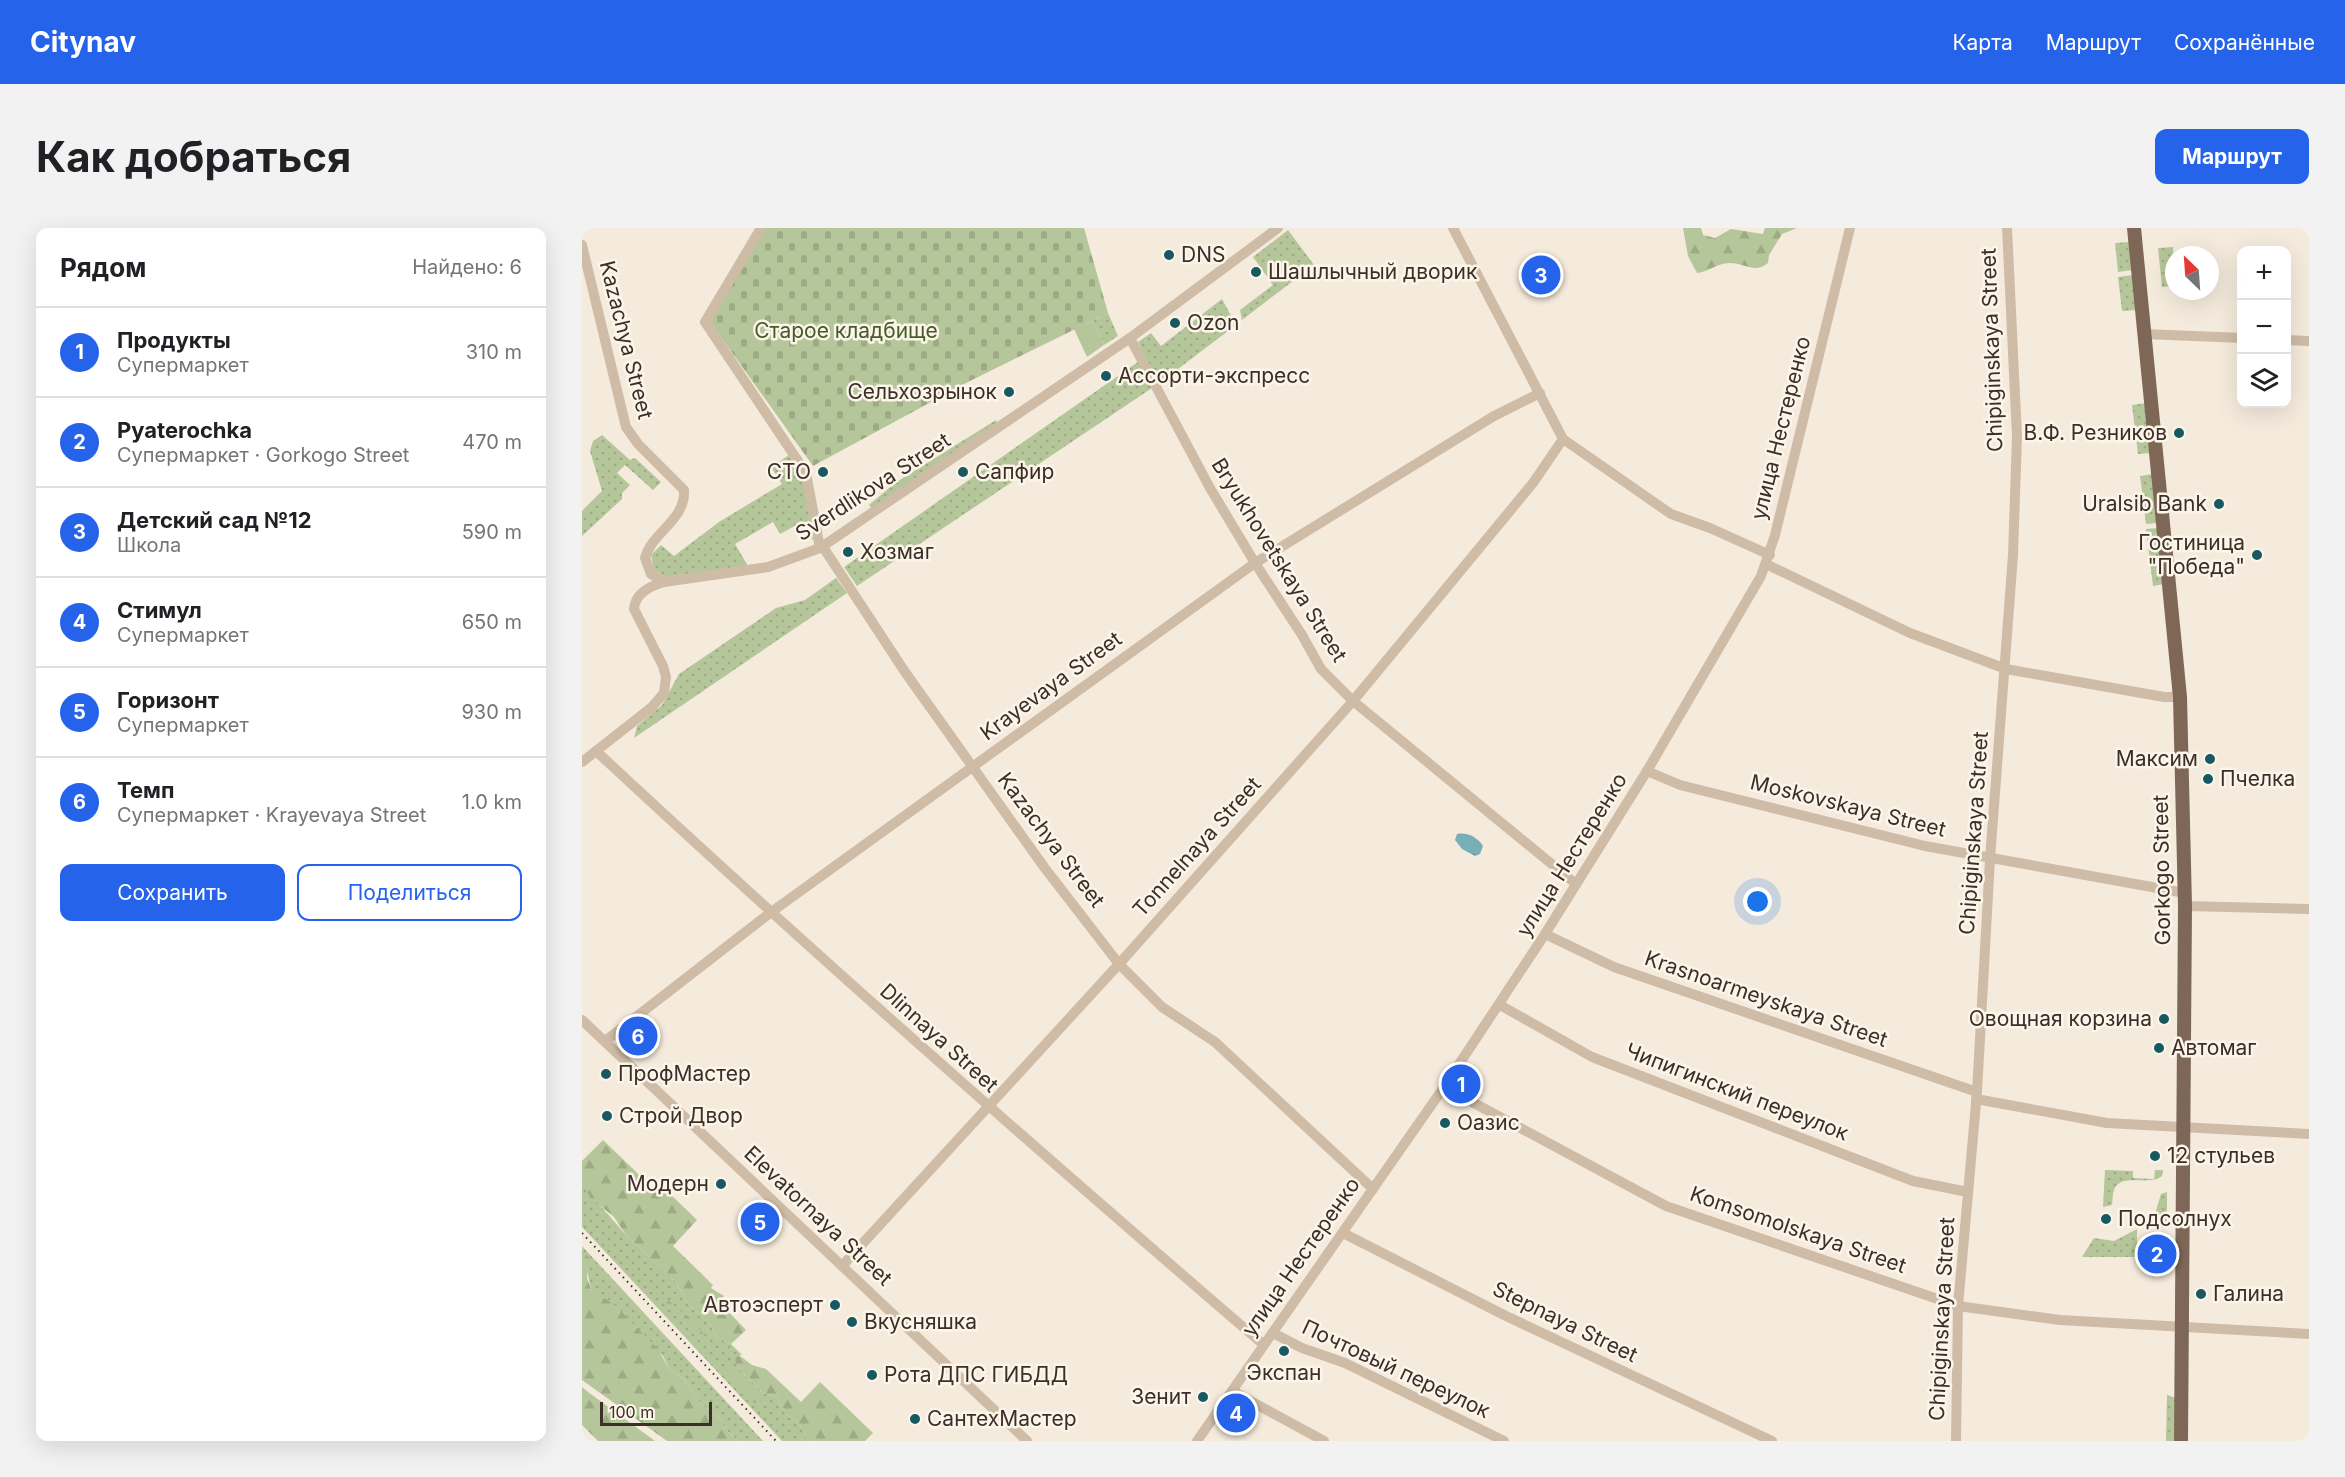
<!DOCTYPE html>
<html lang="ru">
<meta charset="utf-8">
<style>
body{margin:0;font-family:Inter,sans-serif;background:#f2f2f2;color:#202124}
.controls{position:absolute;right:18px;top:18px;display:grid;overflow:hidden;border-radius:12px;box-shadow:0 6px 24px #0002}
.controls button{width:54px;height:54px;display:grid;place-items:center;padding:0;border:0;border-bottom:2px solid #e0e0e0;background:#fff;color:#202124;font:30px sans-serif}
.compass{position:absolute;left:1583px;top:18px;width:54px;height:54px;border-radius:50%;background:#fff;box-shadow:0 6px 24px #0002;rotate:335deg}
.scale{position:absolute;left:18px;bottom:15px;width:112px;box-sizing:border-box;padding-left:6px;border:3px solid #3b2f28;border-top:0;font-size:16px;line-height:21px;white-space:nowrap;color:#3b2f28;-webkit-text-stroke:4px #fcf5ea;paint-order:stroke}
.you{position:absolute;left:1176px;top:674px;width:21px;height:21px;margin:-15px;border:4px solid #fff;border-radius:50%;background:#1a73e8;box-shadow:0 0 0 9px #1a73e833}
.badge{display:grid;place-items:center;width:39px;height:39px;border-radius:50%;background:#2563eb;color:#fff;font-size:20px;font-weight:700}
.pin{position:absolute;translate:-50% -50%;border:3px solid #fff;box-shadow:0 2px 6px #0006}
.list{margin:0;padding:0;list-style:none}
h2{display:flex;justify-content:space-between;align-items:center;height:78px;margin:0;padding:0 24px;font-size:26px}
h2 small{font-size:20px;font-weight:400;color:#757577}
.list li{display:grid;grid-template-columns:39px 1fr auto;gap:18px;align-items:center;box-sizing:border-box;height:90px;padding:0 24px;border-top:2px solid #e0e0e0}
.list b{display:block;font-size:22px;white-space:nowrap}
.list p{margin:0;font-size:20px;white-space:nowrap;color:#757577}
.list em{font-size:20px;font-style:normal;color:#757577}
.actions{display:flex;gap:12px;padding:18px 24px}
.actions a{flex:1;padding:14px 0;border:2px solid #2563eb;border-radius:12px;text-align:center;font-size:21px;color:#2563eb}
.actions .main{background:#2563eb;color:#fff}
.icon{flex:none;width:33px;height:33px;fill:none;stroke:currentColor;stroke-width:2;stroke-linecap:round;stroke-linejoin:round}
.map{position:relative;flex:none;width:1727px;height:1213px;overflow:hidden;border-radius:12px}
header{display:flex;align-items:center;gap:36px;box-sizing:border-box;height:84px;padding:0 30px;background:#2563eb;color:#fff}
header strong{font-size:28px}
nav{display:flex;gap:33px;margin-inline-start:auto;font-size:21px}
.intro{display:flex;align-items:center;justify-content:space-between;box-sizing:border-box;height:144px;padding:0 36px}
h1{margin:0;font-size:42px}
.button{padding:15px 27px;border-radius:12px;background:#2563eb;color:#fff;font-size:21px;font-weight:700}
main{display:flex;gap:36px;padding:0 36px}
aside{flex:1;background:#fff;border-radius:12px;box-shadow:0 6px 24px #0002}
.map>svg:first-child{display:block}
</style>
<header>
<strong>Citynav</strong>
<nav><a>Карта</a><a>Маршрут</a><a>Сохранённые</a></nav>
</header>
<div class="intro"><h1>Как добраться</h1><a class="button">Маршрут</a></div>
<main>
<aside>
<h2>Рядом<small>Найдено: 6</small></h2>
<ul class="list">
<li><span class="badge">1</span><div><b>Продукты</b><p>Супермаркет</p></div><em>310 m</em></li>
<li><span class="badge">2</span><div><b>Pyaterochka</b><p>Супермаркет · Gorkogo Street</p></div><em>470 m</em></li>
<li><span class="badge">3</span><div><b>Детский сад №12</b><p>Школа</p></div><em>590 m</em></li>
<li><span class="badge">4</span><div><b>Стимул</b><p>Супермаркет</p></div><em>650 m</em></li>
<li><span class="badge">5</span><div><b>Горизонт</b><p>Супермаркет</p></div><em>930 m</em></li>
<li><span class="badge">6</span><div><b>Темп</b><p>Супермаркет · Krayevaya Street</p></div><em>1.0 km</em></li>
</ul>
<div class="actions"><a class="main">Сохранить</a><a>Поделиться</a></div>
</aside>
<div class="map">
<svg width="1727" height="1213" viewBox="0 0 1727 1213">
<defs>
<pattern id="grass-dots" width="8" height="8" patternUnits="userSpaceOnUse" patternTransform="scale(1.5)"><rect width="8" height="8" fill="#b5c69a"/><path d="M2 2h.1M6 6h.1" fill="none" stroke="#9daa85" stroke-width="1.8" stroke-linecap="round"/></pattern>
<pattern id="forest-firs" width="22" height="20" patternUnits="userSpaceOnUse" patternTransform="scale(1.5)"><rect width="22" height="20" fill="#b5c69a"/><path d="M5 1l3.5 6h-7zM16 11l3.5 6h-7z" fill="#9daa85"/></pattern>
<pattern id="cemetery-stones" width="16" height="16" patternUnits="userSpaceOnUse" patternTransform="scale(1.5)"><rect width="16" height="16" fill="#b5c69a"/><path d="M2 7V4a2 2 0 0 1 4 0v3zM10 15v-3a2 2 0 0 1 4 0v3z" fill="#9daa85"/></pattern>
<pattern id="water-ripples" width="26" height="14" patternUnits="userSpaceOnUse" patternTransform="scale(1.5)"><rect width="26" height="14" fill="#78afb6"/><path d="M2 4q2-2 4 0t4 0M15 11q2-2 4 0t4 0" fill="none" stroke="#648f94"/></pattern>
</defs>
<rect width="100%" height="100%" fill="#f5ebdd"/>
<g fill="url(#grass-dots)">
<polygon points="706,2 732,37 660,92 658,82 691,57 671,29"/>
<polygon points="1548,14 1551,42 1536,44 1533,15"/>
<polygon points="1591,19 1592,58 1580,59 1576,20"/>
<polygon points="1551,47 1555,82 1540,83 1536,49"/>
<polygon points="640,71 654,97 576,156 556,114 569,105 579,118"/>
<polygon points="526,85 536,108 522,117 510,93"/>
<polygon points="556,134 570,160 275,358 262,339"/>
<polygon points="1564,175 1569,225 1556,226 1550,177"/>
<polygon points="414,192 416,196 290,281 287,277 313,255"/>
<polygon points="20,207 48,232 53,230 79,254 71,262 43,237 35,245 48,257 40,265 40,271 0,308 0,283 20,263 8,223 11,213"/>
<polygon points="207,227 221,245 231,313 220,294 198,306 191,294 153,316 166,338 83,349 72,342 69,327 79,317 92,328 137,294 200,256 189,239"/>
<polygon points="1571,246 1576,295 1564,296 1558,248"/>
<polygon points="1576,300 1582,356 1571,358 1564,301"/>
<polygon points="254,350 265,365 52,510 55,498 80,477 97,446 194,380 223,372"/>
<path d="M1523,942L1551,943V950L1572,951L1573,942H1581L1580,948C1567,958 1544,946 1534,958C1530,963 1531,972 1530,977L1521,979Z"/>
<polygon points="0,957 44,1007 93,1053 107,1077 129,1097 134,1109 149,1116 160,1127 157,1127 155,1139 181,1165 195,1169 205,1187 218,1197 227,1213 200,1213 0,999"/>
<polygon points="1585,964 1585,1000 1558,999 1573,986 1579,966"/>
<polygon points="1555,1001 1555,1029 1500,1029 1512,1010 1532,1013"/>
<polygon points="0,1018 181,1213 156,1213 143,1201 138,1191 119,1176 102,1151 87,1141 81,1128 56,1101 9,1061"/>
<polygon points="1585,1167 1594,1170 1593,1213 1584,1213"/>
</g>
<g fill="url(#forest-firs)">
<path d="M1101,0H1119L1121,7L1133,10L1149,1L1181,6L1183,0H1215L1200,6L1187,27L1186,35C1173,46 1162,35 1148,35C1134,35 1127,44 1115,45L1106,28Z"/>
<polygon points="21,912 76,965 81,959 115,992 91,1018 131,1057 129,1060 142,1068 137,1074 164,1102 149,1116 134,1109 129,1097 107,1077 93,1053 44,1007 32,989 10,971 0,957 0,933"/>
<polygon points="0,1021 7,1030 5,1050 9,1061 34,1078 76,1121 87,1141 102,1151 119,1176 138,1191 143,1201 156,1213 85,1213 0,1152"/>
<path d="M83,1070L110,1092L139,1127H133C115,1111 99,1094 84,1076Z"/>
<polygon points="157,1127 170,1137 184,1141 219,1174 238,1154 291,1205 283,1213 227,1213 218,1197 205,1187 195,1169 181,1165 155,1139 153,1131"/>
<polygon points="147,1137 178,1170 178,1176 171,1174 146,1145 143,1141"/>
<polygon points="0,1159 6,1164 73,1213 16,1213 0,1197"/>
</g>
<polygon fill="url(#cemetery-stones)" points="184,0 502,0 526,85 386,154 231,238 126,91"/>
<polygon fill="#b5c69a" points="510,93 522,117 505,129 492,101"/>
<path fill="url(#water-ripples)" d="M875,606C886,604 896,610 901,618L898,626L893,628L880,621L873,612Z"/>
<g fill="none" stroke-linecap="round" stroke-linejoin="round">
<g stroke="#cfbca7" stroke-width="10">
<polyline points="179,0 123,94 224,245 238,320"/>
<polyline points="871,0 981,211 1089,286 1128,300 1188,327"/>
<path d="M0,17L44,199L56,216L102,262C104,292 70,304 63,330L69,346L82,354"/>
<polyline points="1562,106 1660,110"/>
<polyline points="548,110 628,260 673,335 720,407 739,441 771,473 994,656"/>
<polyline points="1704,112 1727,113"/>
<polyline points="241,319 323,444 462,639 537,736 580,779 633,814 791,961"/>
<polyline points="1184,336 1328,405 1424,441 1582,469 1598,469"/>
<path d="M14,523C232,726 456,923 682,1117"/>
<path d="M0,534L70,479L82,465L84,449L81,438L52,381C53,366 68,358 82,354L186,339L238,320L548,110L696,0"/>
<polyline points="1065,543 1098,557 1343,618 1603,665"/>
<polyline points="1603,678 1727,681"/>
<polyline points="963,706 1032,739 1395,864"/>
<polyline points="918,777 1010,829 1331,953 1386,964"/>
<polyline points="0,792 445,1213"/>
<polyline points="23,813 188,685 673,335 912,188 958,165"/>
<polyline points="862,859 1084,978 1376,1078 1478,1092 1727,1106"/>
<polyline points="1394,871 1525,895 1727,906"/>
<polyline points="761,1005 924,1088 1190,1213"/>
<polyline points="260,1038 537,736 771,473 951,255 981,211"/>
<polyline points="691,1105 720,1120 763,1135 922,1213"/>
<polyline points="650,1163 742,1213"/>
<polyline points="615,1213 862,859 963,706 1065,543 1179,348 1193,307 1268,0"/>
<polyline points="1374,1213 1376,1078 1395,864 1408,631 1431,327 1435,208 1425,0"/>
</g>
<polyline stroke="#7e6757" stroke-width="14" points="1552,0 1598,469 1603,678 1599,1213"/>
<polyline stroke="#3b2f28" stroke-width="2" stroke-dasharray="1.5 4.5" stroke-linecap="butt" points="0,1005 194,1213"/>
</g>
<g fill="#185861" stroke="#fcf5ea" stroke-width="2">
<circle cx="587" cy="27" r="6"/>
<circle cx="674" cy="44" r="6"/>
<circle cx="593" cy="95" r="6"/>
<circle cx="524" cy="148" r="6"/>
<circle cx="427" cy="164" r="6"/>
<circle cx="1597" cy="205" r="6"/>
<circle cx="241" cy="244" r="6"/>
<circle cx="381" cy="244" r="6"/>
<circle cx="1637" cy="276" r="6"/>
<circle cx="266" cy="324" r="6"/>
<circle cx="1675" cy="327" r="6"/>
<circle cx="1628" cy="531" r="6"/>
<circle cx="1626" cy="551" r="6"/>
<circle cx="1582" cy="791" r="6"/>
<circle cx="1577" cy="820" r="6"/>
<circle cx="24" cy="846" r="6"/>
<circle cx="25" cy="888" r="6"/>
<circle cx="863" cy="895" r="6"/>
<circle cx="1573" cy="928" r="6"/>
<circle cx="139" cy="956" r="6"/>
<circle cx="1524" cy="991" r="6"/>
<circle cx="1619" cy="1066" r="6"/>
<circle cx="253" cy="1077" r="6"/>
<circle cx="270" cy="1094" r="6"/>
<circle cx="702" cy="1123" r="6"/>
<circle cx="290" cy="1147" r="6"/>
<circle cx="621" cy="1169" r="6"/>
<circle cx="333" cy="1191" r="6"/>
</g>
<g text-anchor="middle" stroke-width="5" stroke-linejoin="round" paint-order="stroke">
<g font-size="21" fill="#3b2f28" stroke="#fcf5ea" text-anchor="start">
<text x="599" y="34">DNS</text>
<text x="686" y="51">Шашлычный дворик</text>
<text x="605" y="102">Ozon</text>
<text x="536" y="155">Ассорти-экспресс</text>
<text x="415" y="171" text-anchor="end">Сельхозрынок</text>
<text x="1585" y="212" text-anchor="end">В.Ф. Резников</text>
<text x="229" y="251" text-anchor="end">СТО</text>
<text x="393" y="251">Сапфир</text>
<text x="1625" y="283" text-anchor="end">Uralsib Bank</text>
<text x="1663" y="322" text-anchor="end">Гостиница<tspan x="1663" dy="24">"Победа"</tspan></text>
<text x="278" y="331">Хозмаг</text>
<text x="1616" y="538" text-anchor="end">Максим</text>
<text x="1638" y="558">Пчелка</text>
<text x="1570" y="798" text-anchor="end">Овощная корзина</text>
<text x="1589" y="827">Автомаг</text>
<text x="36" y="853">ПрофМастер</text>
<text x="37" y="895">Строй Двор</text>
<text x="875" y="902">Оазис</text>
<text x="1585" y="935">12 стульев</text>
<text x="127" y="963" text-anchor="end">Модерн</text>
<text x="1536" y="998">Подсолнух</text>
<text x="1631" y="1073">Галина</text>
<text x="241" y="1084" text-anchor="end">Автоэсперт</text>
<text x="282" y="1101">Вкусняшка</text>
<text x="702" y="1152" text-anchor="middle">Экспан</text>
<text x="302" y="1154">Рота ДПС ГИБДД</text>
<text x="609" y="1176" text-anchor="end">Зенит</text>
<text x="345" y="1198">СантехМастер</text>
</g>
<g font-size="21" fill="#465c29" stroke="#fcf5ea">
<text x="264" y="110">Старое кладбище</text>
</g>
<g font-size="21" fill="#3b2f28" stroke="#fcf5ea">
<text transform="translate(44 112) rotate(76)" y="7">Kazachya Street</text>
<text transform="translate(1410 122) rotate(-92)" y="7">Chipiginskaya Street</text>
<text transform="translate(1199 200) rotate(-76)" y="7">улица Нестеренко</text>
<text transform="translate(291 259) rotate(-33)" y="7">Sverdlikova Street</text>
<text transform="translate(697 332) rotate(58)" y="7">Bryukhovetskaya Street</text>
<text transform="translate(469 458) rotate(-36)" y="7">Krayevaya Street</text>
<text transform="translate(1266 578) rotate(14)" y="7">Moskovskaya Street</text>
<text transform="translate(1392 605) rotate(-86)" y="7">Chipiginskaya Street</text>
<text transform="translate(469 612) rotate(53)" y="7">Kazachya Street</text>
<text transform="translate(615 619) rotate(-48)" y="7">Tonnelnaya Street</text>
<text transform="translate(990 627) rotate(-58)" y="7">улица Нестеренко</text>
<text transform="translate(1580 642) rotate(-91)" y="7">Gorkogo Street</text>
<text transform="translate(1184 771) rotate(19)" y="7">Krasnoarmeyskaya Street</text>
<text transform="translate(357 810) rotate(42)" y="7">Dlinnaya Street</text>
<text transform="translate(1155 864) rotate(21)" y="7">Чипигинский переулок</text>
<text transform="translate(236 988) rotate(43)" y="7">Elevatornaya Street</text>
<text transform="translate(1216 1002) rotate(19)" y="7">Komsomolskaya Street</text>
<text transform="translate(719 1029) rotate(-55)" y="7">улица Нестеренко</text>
<text transform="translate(1360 1091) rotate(-87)" y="7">Chipiginskaya Street</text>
<text transform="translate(983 1094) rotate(26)" y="7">Stepnaya Street</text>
<text transform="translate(814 1141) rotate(25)" y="7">Почтовый переулок</text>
</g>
</g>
</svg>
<div class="controls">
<button>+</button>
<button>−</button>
<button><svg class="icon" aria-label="layers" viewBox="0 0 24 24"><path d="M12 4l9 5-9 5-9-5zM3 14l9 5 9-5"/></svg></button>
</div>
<svg class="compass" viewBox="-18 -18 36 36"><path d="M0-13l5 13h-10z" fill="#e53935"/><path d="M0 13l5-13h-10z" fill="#757577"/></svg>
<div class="scale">100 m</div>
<div class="you"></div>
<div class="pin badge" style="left:879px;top:856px">1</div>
<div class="pin badge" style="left:1575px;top:1026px">2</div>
<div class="pin badge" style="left:959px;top:47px">3</div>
<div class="pin badge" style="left:654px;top:1185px">4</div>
<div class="pin badge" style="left:178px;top:994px">5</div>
<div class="pin badge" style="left:56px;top:808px">6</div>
</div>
</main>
